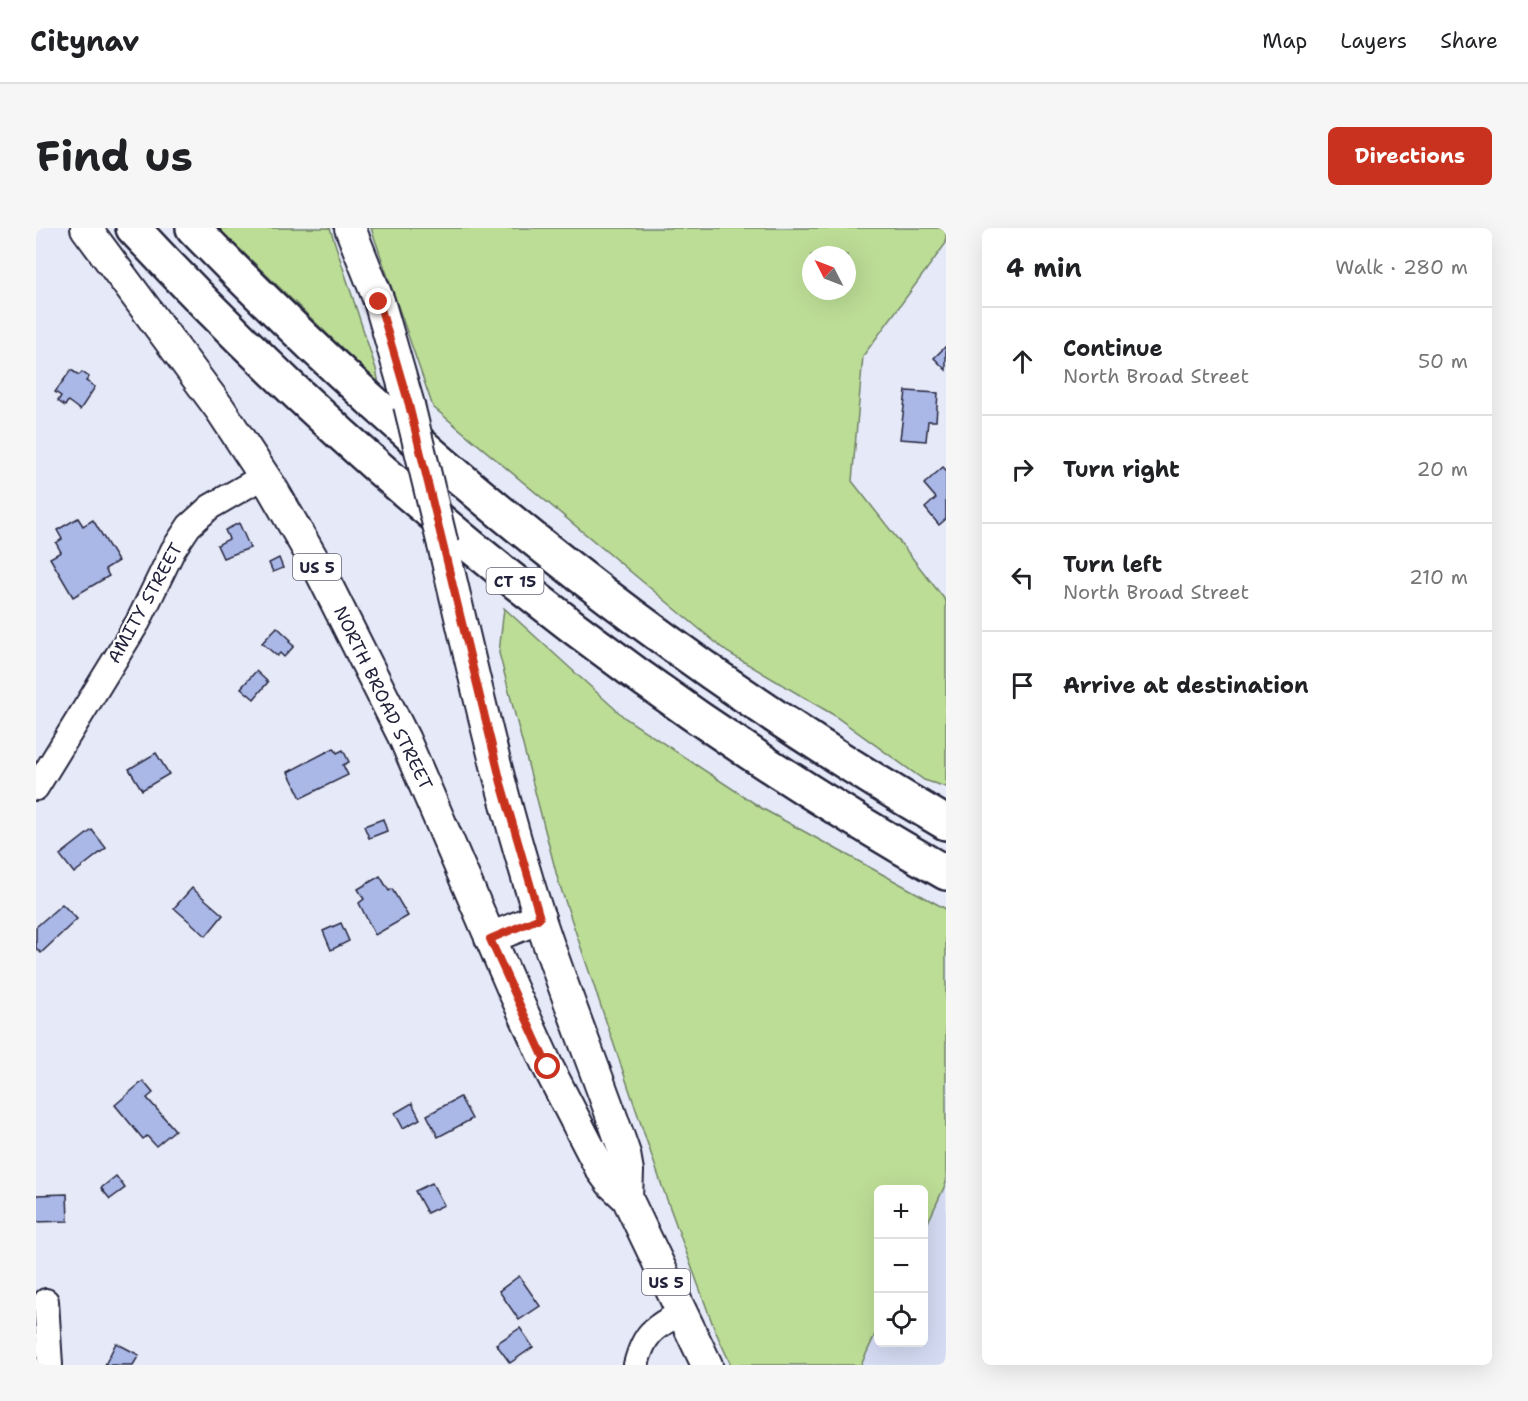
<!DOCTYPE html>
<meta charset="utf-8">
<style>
body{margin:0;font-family:"Shantell Sans",sans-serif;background:#f6f6f6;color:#202124}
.controls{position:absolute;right:18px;bottom:18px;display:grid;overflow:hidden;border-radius:9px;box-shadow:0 6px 24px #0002}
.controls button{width:54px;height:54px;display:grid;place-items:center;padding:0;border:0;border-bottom:2px solid #e0e0e0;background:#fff;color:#202124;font:30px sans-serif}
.compass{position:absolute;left:766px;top:18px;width:54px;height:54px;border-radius:50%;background:#fff;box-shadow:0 6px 24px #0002;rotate:312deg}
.stop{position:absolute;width:18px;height:18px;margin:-14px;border:4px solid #c8321e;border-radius:50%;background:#fff}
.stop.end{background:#c8321e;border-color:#fff;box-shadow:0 2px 6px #0008}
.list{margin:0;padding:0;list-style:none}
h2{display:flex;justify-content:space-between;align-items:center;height:78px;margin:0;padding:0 24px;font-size:26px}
h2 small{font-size:20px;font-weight:400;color:#757577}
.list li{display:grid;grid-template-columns:39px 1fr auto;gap:18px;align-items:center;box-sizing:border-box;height:108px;padding:0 24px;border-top:2px solid #e0e0e0}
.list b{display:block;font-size:22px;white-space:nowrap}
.list p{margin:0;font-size:20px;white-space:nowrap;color:#757577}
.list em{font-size:20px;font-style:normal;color:#757577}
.icon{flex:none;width:33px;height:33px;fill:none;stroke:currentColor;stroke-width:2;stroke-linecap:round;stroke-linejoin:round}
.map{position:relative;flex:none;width:910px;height:1137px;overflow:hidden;border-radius:9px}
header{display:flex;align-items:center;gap:36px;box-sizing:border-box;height:84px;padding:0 30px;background:#fff;border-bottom:2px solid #e0e0e0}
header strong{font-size:28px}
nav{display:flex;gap:33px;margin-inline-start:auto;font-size:21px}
.intro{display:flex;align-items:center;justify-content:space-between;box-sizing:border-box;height:144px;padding:0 36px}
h1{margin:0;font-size:42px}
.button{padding:15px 27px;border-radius:9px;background:#c8321e;color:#fff;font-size:21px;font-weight:700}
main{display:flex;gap:36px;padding:0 36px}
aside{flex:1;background:#fff;border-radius:9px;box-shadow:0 6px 24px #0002}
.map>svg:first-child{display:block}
</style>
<header>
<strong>Citynav</strong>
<nav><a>Map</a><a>Layers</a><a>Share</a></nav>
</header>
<div class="intro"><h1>Find us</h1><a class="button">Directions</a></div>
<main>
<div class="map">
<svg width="910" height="1137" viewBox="0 0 910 1137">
<rect width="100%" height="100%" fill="#e6eaf8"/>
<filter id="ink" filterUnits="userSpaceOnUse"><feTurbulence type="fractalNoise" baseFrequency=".0167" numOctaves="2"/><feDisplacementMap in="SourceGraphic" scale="12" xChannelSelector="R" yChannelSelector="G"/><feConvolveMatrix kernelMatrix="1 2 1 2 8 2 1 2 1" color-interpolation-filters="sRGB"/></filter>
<g filter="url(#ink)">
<polygon fill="#d4dbf3" points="910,955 910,1137 825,1137 842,1100 842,1114 888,1114 888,1003"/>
<g fill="#bcdd96" stroke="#6f8068" stroke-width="1.5" fill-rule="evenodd">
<polygon points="182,0 294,0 340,141 343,156"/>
<path d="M335,0H910V15L827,128L816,253L910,373V559L888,552L796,486L691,424L397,179ZM775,27H811V63H775Z"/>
<polygon points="468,380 589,490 727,581 910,681 910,955 888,1003 888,962 842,962 842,1100 825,1137 695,1137 678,1100 626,958 522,652 463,425"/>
</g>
<g fill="#aab8e8" stroke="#22223b" stroke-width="1.5">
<polygon points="910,118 910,142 898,130"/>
<polygon points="35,142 43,147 46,144 53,149 50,153 59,159 44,182 32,173 29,178 22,173 25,168 19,164"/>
<polygon points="870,163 902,165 900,193 892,193 890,213 864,211"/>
<polygon points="907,239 910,242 910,291 903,297 889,280 900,270 888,256"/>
<polygon points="42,290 47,298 57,292 82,333 69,341 73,348 37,369 14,330 25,324 20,315 26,311 21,302"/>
<polygon points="203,295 214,320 187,330 181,317 193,311 189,302"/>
<polygon points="243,330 247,340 237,344 233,335"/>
<polygon points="241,399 255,412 253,414 258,418 248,429 244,425 241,428 226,415"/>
<polygon points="220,443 232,454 218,471 205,460"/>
<polygon points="298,520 301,525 307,522 313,534 307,537 312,547 265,570 252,544"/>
<polygon points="120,525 133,546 106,562 93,541"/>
<polygon points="347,591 351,603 333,610 328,598"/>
<polygon points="56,602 70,620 38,645 24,627"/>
<polygon points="344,648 353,663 356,661 372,688 339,707 323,675 328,671 322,661"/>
<polygon points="156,660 187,687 170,708 138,680"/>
<polygon points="26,676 41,691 5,725 0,720 0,699"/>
<polygon points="305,695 313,713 295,722 287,703"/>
<polygon points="107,853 117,865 111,870 139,902 120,918 111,908 107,911 79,877"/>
<polygon points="424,869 436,891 402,909 391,887"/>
<polygon points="376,875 384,891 367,900 359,885"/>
<polygon points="80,948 89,960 74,971 65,960"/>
<polygon points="396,955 408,977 391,985 379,963"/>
<polygon points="31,966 32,993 0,994 0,967"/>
<polygon points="483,1048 504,1078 483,1092 463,1063"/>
<polygon points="484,1100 497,1119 474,1135 460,1116"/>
<polygon points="80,1115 103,1127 97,1137 69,1137"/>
</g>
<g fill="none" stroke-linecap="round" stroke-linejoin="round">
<defs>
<g id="minor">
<polyline points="0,560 102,394 137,322 153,298 174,279 228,248"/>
<polyline points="10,1073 14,1137"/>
<path d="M600,1137C608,1105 617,1100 645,1085"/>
</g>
<g id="major">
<polyline points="50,0 184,181 236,260 283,341 369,512 476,760 512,839 564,940 575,955 591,970 671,1137"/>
<polyline points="314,0 343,73 373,177"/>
<path d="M407,317C437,442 464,568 504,691C530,770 562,847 589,926L592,943L591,970"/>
<polyline points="454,710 504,690"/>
</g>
<g id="highway">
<path d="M97,0C333,254 608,474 910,645"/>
<path d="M157,0C381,231 632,433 910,595"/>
</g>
</defs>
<use href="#minor" stroke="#22223b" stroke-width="28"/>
<use href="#major" stroke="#22223b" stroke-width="34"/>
<use href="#highway" stroke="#22223b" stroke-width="38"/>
<use href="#minor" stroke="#fff" stroke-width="24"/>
<use href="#major" stroke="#fff" stroke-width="30"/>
<use href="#highway" stroke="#fff" stroke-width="33"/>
<defs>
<polyline id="major-bridge" points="373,177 407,317"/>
</defs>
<use href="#major-bridge" stroke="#22223b" stroke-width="34" stroke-linecap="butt"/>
<use href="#major-bridge" stroke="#fff" stroke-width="30"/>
</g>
</g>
<g fill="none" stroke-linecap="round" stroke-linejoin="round" filter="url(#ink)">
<polyline stroke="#c8321e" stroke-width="8" points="343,74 373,177 465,555 504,690 454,711 512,839"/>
</g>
<g text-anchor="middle" stroke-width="4.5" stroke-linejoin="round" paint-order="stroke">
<g fill="#fff" stroke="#646476" stroke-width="1.5">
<rect x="257" y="326" width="48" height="26" rx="4.5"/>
<rect x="450.5" y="340" width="57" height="26" rx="4.5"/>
<rect x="606" y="1041" width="48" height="26" rx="4.5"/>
</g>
<g font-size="16" font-weight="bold" fill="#22223b">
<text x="281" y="345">US 5</text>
<text x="479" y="359">CT 15</text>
<text x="630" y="1060">US 5</text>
</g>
<g font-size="18" fill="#22223b" stroke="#fff">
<text transform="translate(109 375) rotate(-61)" y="6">AMITY STREET</text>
<text transform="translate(347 470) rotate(64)" y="6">NORTH BROAD STREET</text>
</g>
</g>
</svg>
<div class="controls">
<button>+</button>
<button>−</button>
<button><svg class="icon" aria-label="locate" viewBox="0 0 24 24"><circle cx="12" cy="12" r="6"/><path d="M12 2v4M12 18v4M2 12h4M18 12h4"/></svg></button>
</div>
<svg class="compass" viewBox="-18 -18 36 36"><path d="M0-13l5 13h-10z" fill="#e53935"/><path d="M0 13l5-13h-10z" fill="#757577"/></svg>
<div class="stop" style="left:512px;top:839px"></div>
<div class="stop end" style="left:343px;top:74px"></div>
</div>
<aside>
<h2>4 min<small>Walk · 280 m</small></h2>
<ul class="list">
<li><svg class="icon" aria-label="ahead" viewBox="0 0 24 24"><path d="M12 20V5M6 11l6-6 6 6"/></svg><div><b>Continue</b><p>North Broad Street</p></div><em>50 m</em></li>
<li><svg class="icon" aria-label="right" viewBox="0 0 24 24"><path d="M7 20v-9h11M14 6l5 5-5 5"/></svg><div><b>Turn right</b></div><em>20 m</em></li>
<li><svg class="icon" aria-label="left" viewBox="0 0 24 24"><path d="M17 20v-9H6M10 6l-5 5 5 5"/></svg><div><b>Turn left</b><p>North Broad Street</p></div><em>210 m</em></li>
<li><svg class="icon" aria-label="arrive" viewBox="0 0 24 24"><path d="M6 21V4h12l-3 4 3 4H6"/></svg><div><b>Arrive at destination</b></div></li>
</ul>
</aside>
</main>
